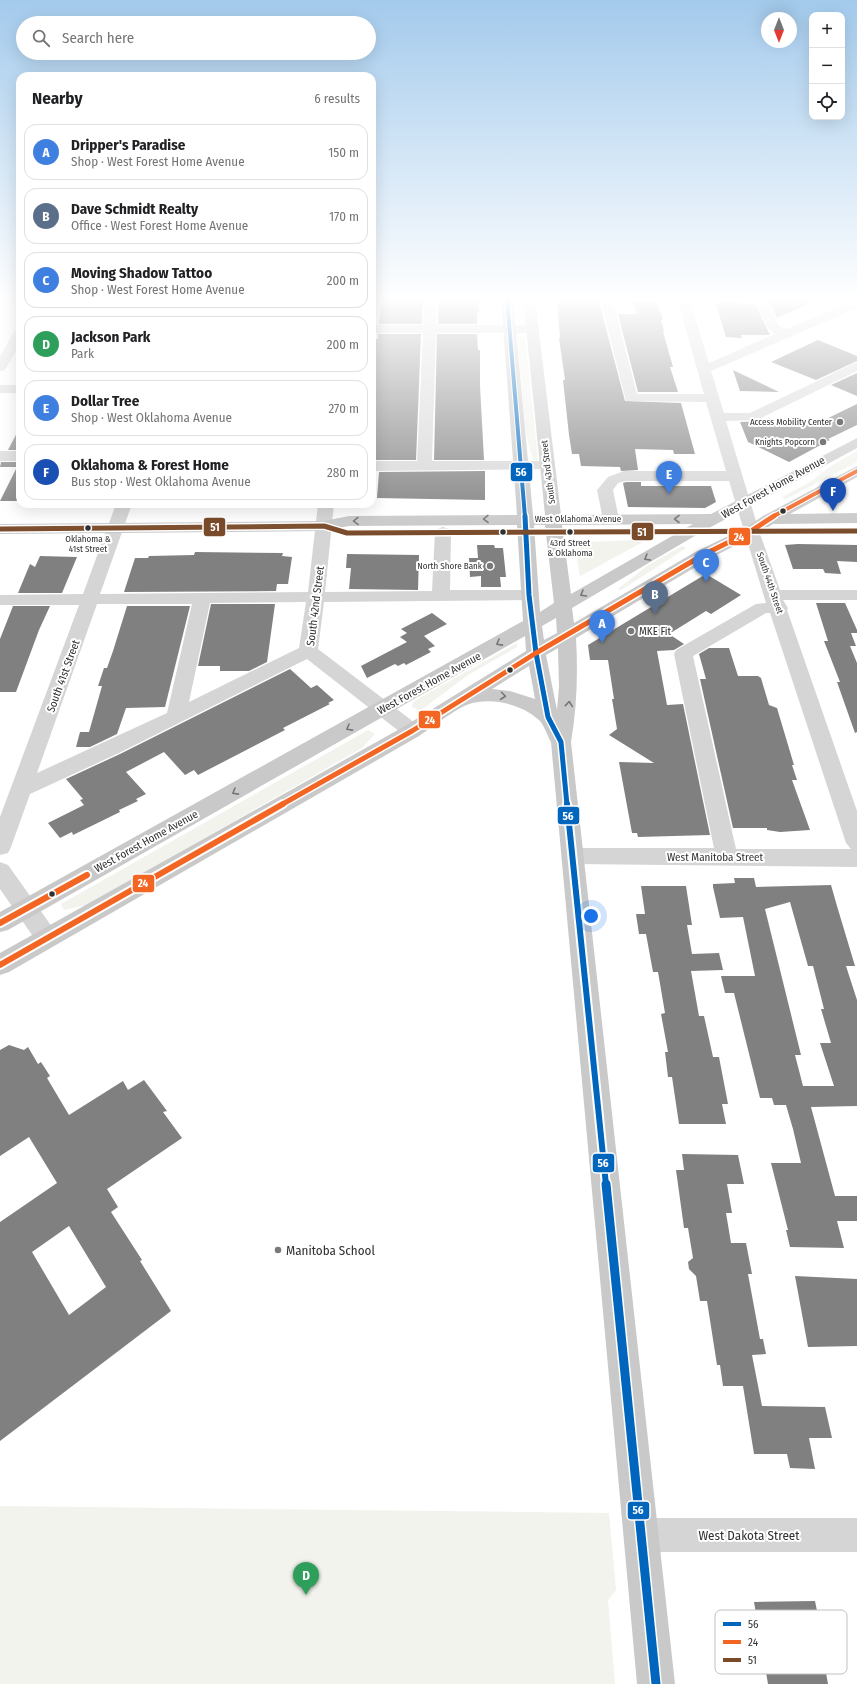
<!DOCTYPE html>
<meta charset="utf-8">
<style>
body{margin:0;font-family:"Fira Sans Condensed",sans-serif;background:#f6f6f6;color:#202124}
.controls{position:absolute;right:12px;top:12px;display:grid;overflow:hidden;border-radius:8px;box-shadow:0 4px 16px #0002}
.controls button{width:36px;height:36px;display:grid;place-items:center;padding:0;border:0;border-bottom:1px solid #e0e0e0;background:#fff;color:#202124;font:20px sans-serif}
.compass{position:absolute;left:761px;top:12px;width:36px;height:36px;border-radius:50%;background:#fff;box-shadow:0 4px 16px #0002;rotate:180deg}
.you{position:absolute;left:591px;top:916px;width:14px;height:14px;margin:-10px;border:3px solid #fff;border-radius:50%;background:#1a73e8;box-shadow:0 0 0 6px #1a73e833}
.badge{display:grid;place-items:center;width:26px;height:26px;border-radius:50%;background:#797979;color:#fff;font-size:13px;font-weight:700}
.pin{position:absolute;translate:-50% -33px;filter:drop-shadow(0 1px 2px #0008)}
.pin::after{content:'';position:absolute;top:21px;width:14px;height:12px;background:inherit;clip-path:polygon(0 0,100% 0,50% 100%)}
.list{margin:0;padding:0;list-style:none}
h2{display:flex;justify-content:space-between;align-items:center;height:52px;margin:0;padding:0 16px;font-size:17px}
h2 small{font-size:13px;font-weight:400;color:#757577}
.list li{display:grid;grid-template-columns:26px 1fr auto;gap:12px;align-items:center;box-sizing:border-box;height:56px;margin:0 8px 8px;padding:0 8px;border:1px solid #e0e0e0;border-radius:12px}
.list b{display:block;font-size:15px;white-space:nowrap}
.list p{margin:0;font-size:13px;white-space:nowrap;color:#757577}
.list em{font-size:13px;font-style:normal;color:#757577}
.icon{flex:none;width:22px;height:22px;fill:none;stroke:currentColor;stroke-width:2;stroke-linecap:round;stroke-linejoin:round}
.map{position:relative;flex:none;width:857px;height:1684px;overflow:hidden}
.search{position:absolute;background:#fff;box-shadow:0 4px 16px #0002;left:16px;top:16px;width:360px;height:44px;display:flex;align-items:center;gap:10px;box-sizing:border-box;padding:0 14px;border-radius:22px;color:#757577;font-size:15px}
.panel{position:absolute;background:#fff;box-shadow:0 4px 16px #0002;left:16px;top:72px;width:360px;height:436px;border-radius:12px}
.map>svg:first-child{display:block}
</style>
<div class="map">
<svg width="857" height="1684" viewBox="0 0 857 1684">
<rect width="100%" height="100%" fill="#fff"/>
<g fill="#f1f3ec">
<polygon points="514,298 522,298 524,319 522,323 516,322"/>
<polygon points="517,336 525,336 538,460 537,461 533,460 526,434"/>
<polygon points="857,451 857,462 786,499 782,497 810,482 831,466"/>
<polygon points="638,540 643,542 580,576 576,552 577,544 588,542"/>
<polygon points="682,546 686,548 626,587 620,590 618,589 647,566"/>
<polygon points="517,643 517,647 468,675 424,708 418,710 412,707 413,702 418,699"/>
<polygon points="368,730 375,734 362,748 87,905 64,910 61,904"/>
<polygon points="0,1506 609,1513 616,1590 608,1600 615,1684 0,1684"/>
</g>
<g fill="#808080" fill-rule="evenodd">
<polygon points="438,298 478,298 479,313 477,313 477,324 438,324"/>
<polygon points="557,298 598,298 625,401 681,403 695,454 674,454 673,450 635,449 638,470 621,471 620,467 581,466 579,454 572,454 569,435 563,380 565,380 559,338 560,338"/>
<polygon points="768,298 822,298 777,318"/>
<polygon points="382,299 423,299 422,324 379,324"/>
<polygon points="633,301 657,301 663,320 661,320 664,331 663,331 665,339 673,367 670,367 678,392 638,392 618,314 637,314"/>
<polygon points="715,301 755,304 770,335 741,335 742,338 726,337"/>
<polygon points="378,334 421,334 416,460 372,460 372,362 374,339 378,339"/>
<polygon points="437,334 477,334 478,350 480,350 480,386 484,460 434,460"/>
<polygon points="818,340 857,356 857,361 816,380 771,362"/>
<polygon points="733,370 779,392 740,391"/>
<polygon points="857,373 857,396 831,385"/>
<polygon points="857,404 857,425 828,439 830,440 789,462 748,442 740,422 789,420 803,427 818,420 824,420"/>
<polygon points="20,427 20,450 8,450"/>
<polygon points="1,462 20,462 20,501 0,501 17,467 0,467"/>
<polygon points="485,471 485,500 377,498 379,472"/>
<polygon points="626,482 641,482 641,486 711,486 716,502 705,508 628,507 623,483"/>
<polygon points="798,544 857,545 857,562 837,561 841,574 825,573 823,569 793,569 785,545"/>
<polygon points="477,545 494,545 495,548 503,548 506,577 500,577 501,587 481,587 481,576 470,577 469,558 478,558"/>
<polygon points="195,552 283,553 282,556 292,557 288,584 277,584 276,591 124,592 135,558 148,558 149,556 194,555"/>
<polygon points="347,554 419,555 418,590 349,589 351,568 346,568"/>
<polygon points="40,556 77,557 62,593 18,593 30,564 35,567"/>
<polygon points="706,574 741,595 711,614 706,611 669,634 684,644 674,650 657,651 667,705 683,704 710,835 638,837 637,833 632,833 619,762 654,763 609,735 617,729 612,699 614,699 608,660 590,660 588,645"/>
<polygon points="816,603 845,603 857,630 857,633 851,633 856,646 850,646 857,663 857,732 855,733 837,682 840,682 824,641 828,641"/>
<polygon points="211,604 275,604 267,662 249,671 220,671 220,666 198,666"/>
<polygon points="13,606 50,606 39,630 16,692 0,692 0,639"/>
<polygon points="127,606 190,606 165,707 126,708 117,734 90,747 76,747 80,732 89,732 102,686 98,686 104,668 107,668 113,651"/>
<polygon points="432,613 447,624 424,636 435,646 428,649 431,652 406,665 404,663 398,666 395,664 367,678 361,666 407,642 400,637 407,633 401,629"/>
<polygon points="709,648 729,648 738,676 758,676 761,678 769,705 777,708 794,765 792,765 797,780 792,780 810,830 780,832 767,830 767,828 733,828 700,679 706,679 699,654"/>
<polygon points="290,669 311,688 317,685 334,700 328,703 330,704 283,728 285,730 198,775 194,770 185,775 164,752 126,772 146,794 136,799 138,801 119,810 120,812 73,835 72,832 60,838 48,823 84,805 80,800 83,799 66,779 120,754"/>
<path d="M734,878H754L756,887L831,885L837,906L855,966H846L857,1000V1106L811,1107L835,1196H857V1221H837L844,1248L790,1247L786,1230H788L771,1163H801L793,1129L786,1105H774L772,1098H760L734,993H725L721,976H755L743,917L720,918L713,887V884L735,883ZM790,902L808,966H813L824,1009H821L831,1043H820L834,1086H803L795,1055H801L765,909Z"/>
<polygon points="641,886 686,886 692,925 687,925 692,954 719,953 723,970 691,971 699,1016 704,1016 713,1057 719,1057 728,1104 722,1104 726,1124 679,1124 672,1077 668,1077 665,1052 668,1052 661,1014 665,1013 658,972 653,972 646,934 639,934 636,914 645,914"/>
<path d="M9,1045L24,1050L28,1047L38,1064L41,1062L50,1076L47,1078L69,1115L123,1081L128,1090L144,1080L167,1111L163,1112L182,1138L107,1189L118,1207L111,1212L142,1260L140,1261L171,1311L0,1441V1222L57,1183L29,1137L0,1156V1050ZM69,1226L106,1287L69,1315L32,1252Z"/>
<polygon points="682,1154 738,1155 744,1184 727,1184 732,1213 726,1213 731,1243 746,1243 752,1274 748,1274 760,1339 763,1339 766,1354 752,1355 762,1406 825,1407 832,1438 809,1438 815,1469 790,1468 787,1454 754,1454 743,1386 723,1386 720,1365 717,1365 707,1301 700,1301 696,1276 689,1269 688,1262 693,1258 688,1228 684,1228 676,1170 684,1170"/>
<polygon points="795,1276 857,1279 857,1346 808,1347"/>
<polygon points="815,1601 825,1650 822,1650 828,1684 768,1684 754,1602"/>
</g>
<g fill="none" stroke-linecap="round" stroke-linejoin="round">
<g fill="#d5d5d5" fill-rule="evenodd">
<polygon points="425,298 437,298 436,325 532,325 538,329 532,333 436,333 432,461 547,461 552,463 555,466 552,469 372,471 372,461 417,461 423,333 372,333 372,325 423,325"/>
<path d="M600,298H612L637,394H704L677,298H689L709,363L775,334L768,328L754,298H766L779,326L786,329L857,299V308L711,371L724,413H750L857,362V371L757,420L726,421L759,531L780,590H857V600H783L788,608L787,610L857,811V867L573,864L565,862L562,856L565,850L573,848H714L674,654L676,650L756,604L766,603L729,481H626L618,483L613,490L619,519L617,522L611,524L605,522L603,519L597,490L608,477L624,471H726L706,402L626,401ZM766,613H770L846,843L851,849H736L693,656Z"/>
<polygon points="20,329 20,344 5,370 0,371 0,356 15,330"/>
<rect x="0" y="385" width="20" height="8"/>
<rect x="0" y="451" width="20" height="10"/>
<path d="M116,504H132L100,594L308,592L318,504H334L325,592L432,591L435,532L437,529L443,527L449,529L451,532L450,590H529L535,591L538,595L535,599L529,600L324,602L318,649L419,726L422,731L419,736L412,738L405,736L307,659L119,753L30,794L11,847L8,853L0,855V817L79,605H0V595L83,594ZM306,602L299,648L189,702L210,603ZM97,604H192L167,713L37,773Z"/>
<polygon points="0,862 8,865 55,931 59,938 55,945 47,948 39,945 0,889"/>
<polygon points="641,1518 857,1518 857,1552 641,1552 629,1547 624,1535 629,1523"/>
</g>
<path fill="#c9c9c9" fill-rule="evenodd" d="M501,298H513L533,515H545L523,298H535L561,515L711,514L857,438V448L698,534L572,608L574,623L697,551L745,528L763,516L857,466V477L790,514L857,513V523L773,524L757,534L709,559L576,638C578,673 577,707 571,742L675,1684H637L551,742C547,735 544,725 539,720C522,704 491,697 469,704C457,708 431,728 419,736L9,972L0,975V953L405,726L526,651L525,636L8,930L0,932V912L523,621L517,525L349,526L324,531L0,534V524L324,521L349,516L517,515ZM693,524L686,528L571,594L562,525ZM534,525H545L554,603L540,612ZM556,618L557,633L544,640L542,626ZM558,648L559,687L557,710L546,655ZM529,666L535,699L510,691L492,689Z"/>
<defs>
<polyline id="bus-1-far3" points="507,298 525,517"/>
<polyline id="bus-1-far2" points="525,516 529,595 536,653 548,717 561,742 567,805"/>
<polyline id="bus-1-far1" points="567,804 606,1185"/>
<polyline id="bus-1" points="606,1184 656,1684"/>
<polyline id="bus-2-far2" points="772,517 857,471"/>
<polyline id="bus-2-far1" points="281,805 412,731 536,653 703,555 751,531 774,516"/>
<g id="bus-2">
<polyline points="0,923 87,875"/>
<polyline points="0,965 283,804"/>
</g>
<polyline id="bus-3" points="0,529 324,526 347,533 857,531"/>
</defs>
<use href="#bus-1-far3" stroke="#fff" stroke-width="6"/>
<use href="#bus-1-far2" stroke="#fff" stroke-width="8"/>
<use href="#bus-1-far1" stroke="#fff" stroke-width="10"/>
<use href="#bus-1" stroke="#fff" stroke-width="12"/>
<use href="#bus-2-far2" stroke="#fff" stroke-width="6"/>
<use href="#bus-2-far1" stroke="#fff" stroke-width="8"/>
<use href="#bus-2" stroke="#fff" stroke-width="10"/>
<use href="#bus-3" stroke="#fff" stroke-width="8"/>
<use href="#bus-1-far3" stroke="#0065bd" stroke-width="4"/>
<use href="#bus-1-far2" stroke="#0065bd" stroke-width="5"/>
<use href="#bus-1-far1" stroke="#0065bd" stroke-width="6"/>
<use href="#bus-1" stroke="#0065bd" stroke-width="9"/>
<use href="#bus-2-far2" stroke="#f26522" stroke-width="4"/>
<use href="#bus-2-far1" stroke="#f26522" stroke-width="5"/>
<use href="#bus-2" stroke="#f26522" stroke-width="6"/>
<use href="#bus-3" stroke="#7a4b2a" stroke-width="5"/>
</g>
<defs><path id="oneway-chevron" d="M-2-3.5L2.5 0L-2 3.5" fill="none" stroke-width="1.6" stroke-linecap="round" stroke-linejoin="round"/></defs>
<g stroke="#757575">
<use href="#oneway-chevron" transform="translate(486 519) rotate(179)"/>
<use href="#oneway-chevron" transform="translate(677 519) rotate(180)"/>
<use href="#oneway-chevron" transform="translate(356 521) rotate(179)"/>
<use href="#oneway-chevron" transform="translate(647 558) rotate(150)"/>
<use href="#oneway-chevron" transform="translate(583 594) rotate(150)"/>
<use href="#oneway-chevron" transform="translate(499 643) rotate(151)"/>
<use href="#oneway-chevron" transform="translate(503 696) rotate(7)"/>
<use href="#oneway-chevron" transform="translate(569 704) rotate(-84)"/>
<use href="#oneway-chevron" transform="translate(349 728) rotate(151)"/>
<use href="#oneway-chevron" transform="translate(235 792) rotate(151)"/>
</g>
<linearGradient id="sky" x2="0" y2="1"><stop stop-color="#a3caec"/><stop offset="0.56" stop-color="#fff"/><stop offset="1" stop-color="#fff" stop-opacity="0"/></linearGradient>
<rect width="857" height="534" fill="url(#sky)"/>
<g fill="#797979" stroke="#fff" stroke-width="1.5">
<circle cx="840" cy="422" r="4"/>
<circle cx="823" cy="442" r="4"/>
<circle cx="490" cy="566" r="4"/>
<circle cx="631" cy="631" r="4"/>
<circle cx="278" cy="1250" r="4"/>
</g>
<g fill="#313131" stroke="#fff" stroke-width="1.5">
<circle cx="783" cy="511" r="3.5"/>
<circle cx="88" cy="528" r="3.5"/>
<circle cx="503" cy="532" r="3.5"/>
<circle cx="570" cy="532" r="3.5"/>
<circle cx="510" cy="670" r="3.5"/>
<circle cx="52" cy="894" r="3.5"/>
</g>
<g text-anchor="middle" stroke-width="4" stroke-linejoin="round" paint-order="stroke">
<g font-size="9" fill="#313131" stroke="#fff" text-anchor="end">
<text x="832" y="425">Access Mobility Center</text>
<text x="815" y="445">Knights Popcorn</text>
<text x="482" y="569">North Shore Bank</text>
</g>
<g font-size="9" fill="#313131" stroke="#fff">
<text transform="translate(548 472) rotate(-97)" y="3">South 43rd Street</text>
<text x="578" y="522">West Oklahoma Avenue</text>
<text transform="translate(770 583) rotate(71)" y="3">South 44th Street</text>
</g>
<g font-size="9" fill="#313131" stroke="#fff">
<text x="88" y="542">Oklahoma &amp;<tspan x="88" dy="10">41st Street</tspan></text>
<text x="570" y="546">43rd Street<tspan x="570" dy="10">&amp; Oklahoma</tspan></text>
</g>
<g font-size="11" fill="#313131" stroke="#fff">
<text transform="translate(773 487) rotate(-29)" y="4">West Forest Home Avenue</text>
<text transform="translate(315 606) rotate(-83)" y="4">South 42nd Street</text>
<text transform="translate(63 676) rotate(-70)" y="4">South 41st Street</text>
<text transform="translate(429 683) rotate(-29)" y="4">West Forest Home Avenue</text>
<text transform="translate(146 841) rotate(-29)" y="4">West Forest Home Avenue</text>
<text x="715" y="861">West Manitoba Street</text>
</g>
<g font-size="11" fill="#313131" stroke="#fff" text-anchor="start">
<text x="639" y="635">MKE Fit</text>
</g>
<g font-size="13" fill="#313131" stroke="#fff" text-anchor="start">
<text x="286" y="1255">Manitoba School</text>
</g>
<g font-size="13" fill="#313131" stroke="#fff">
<text x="749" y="1540">West Dakota Street</text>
</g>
</g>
<rect x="715" y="1610" width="132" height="64" rx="6" fill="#fff" stroke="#c1c1c1" stroke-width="1"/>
<rect x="723" y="1622" width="18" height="4" fill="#0065bd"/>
<rect x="723" y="1640" width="18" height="4" fill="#f26522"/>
<rect x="723" y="1658" width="18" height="4" fill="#7a4b2a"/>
<g font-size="11" fill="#313131">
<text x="748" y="1628">56</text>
<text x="748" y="1646">24</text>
<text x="748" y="1664">51</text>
</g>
<g stroke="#fff" stroke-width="1.5">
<rect x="510" y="462" width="23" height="20" rx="4" fill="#0065bd"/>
<rect x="203" y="517" width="23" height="20" rx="4" fill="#7a4b2a"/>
<rect x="631" y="522" width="23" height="19" rx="4" fill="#7a4b2a"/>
<rect x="728" y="527" width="23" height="19" rx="4" fill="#f26522"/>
<rect x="418" y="710" width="23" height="19" rx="4" fill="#f26522"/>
<rect x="557" y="806" width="23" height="19" rx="4" fill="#0065bd"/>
<rect x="132" y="874" width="23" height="19" rx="4" fill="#f26522"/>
<rect x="592" y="1153" width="23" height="20" rx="4" fill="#0065bd"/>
<rect x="627" y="1501" width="23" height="19" rx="4" fill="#0065bd"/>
</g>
<g font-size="11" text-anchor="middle" font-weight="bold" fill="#fff">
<text x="521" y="476">56</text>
<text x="215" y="531">51</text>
<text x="642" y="536">51</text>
<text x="739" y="541">24</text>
<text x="430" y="724">24</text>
<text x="568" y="820">56</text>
<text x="143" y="887">24</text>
<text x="603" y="1167">56</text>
<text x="638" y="1514">56</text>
</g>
</svg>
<div class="controls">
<button>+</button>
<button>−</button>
<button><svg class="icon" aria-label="locate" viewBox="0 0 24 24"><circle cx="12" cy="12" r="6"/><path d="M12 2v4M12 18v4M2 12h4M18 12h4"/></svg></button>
</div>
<svg class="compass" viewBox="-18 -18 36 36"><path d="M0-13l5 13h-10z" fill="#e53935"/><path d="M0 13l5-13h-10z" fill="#757577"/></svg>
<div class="you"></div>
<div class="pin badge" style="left:602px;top:643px;background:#3f7fe0">A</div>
<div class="pin badge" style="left:655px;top:614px;background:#5c6f8a">B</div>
<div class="pin badge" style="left:706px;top:582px;background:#3f7fe0">C</div>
<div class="pin badge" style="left:306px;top:1595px;background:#2e9e5b">D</div>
<div class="pin badge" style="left:669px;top:494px;background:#3f7fe0">E</div>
<div class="pin badge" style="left:833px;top:511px;background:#1a4fb4">F</div>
<div class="search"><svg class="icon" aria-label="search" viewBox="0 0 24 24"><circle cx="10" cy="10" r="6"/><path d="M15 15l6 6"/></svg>Search here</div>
<section class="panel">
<h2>Nearby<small>6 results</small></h2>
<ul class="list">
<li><span class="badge" style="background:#3f7fe0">A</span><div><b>Dripper's Paradise</b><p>Shop · West Forest Home Avenue</p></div><em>150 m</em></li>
<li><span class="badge" style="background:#5c6f8a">B</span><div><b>Dave Schmidt Realty</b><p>Office · West Forest Home Avenue</p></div><em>170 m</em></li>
<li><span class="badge" style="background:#3f7fe0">C</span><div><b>Moving Shadow Tattoo</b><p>Shop · West Forest Home Avenue</p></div><em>200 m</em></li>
<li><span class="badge" style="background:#2e9e5b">D</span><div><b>Jackson Park</b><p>Park</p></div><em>200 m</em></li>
<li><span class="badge" style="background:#3f7fe0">E</span><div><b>Dollar Tree</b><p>Shop · West Oklahoma Avenue</p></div><em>270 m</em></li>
<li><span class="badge" style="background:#1a4fb4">F</span><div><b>Oklahoma &amp; Forest Home</b><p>Bus stop · West Oklahoma Avenue</p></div><em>280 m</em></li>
</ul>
</section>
</div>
